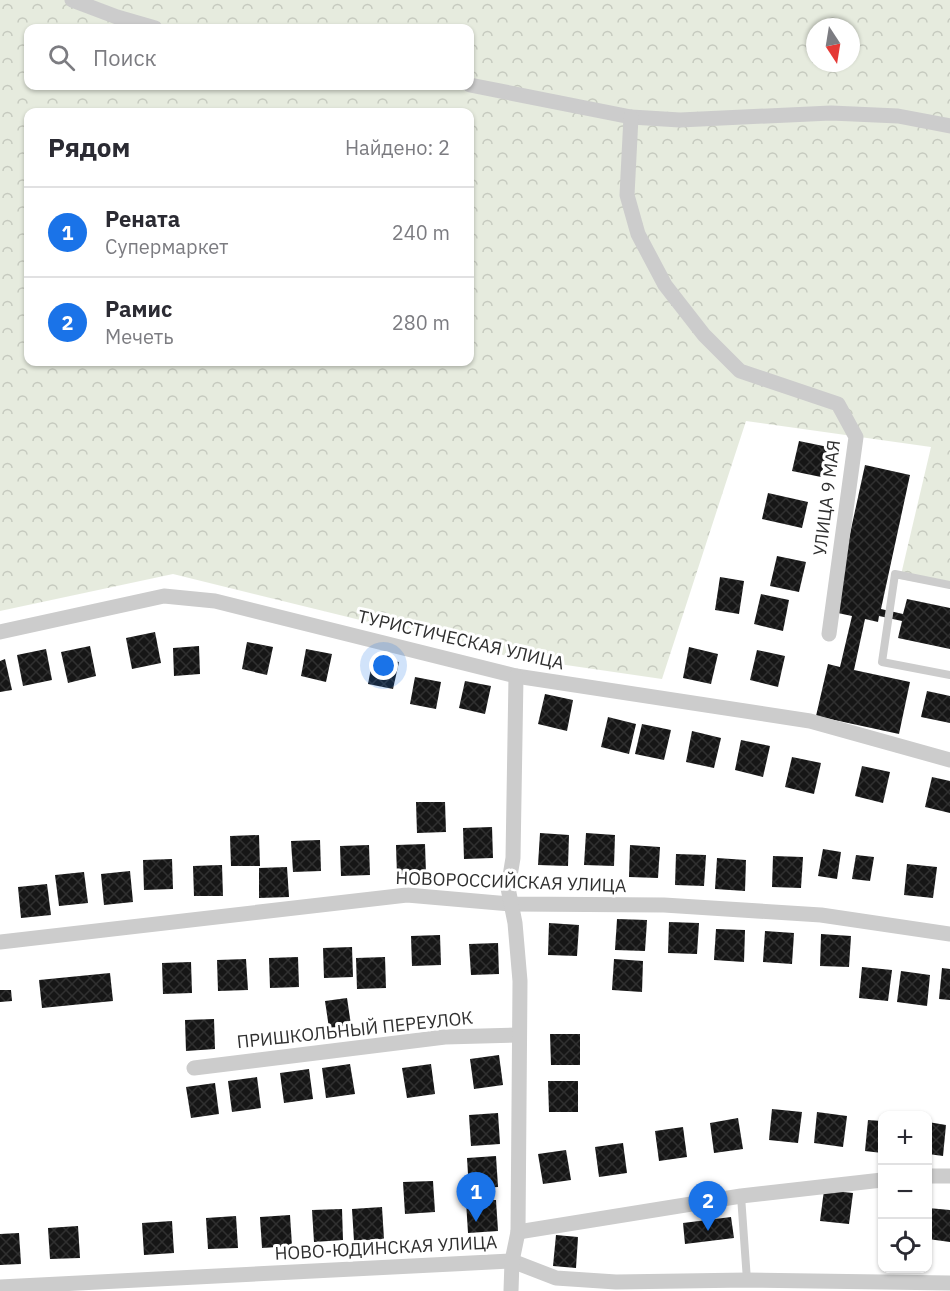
<!DOCTYPE html>
<html lang="ru">
<meta charset="utf-8">
<style>
body{margin:0;font-family:"IBM Plex Sans",sans-serif;background:#f2f2f3;color:#2b2b33}
.controls{position:absolute;right:18px;bottom:18px;display:grid;overflow:hidden;border-radius:12px;box-shadow:0 2px 4px #0004}
.controls button{width:54px;height:54px;display:grid;place-items:center;padding:0;border:0;border-bottom:2px solid #e1e1e2;background:#fff;color:#2b2b33;font:30px sans-serif}
.compass{position:absolute;left:806px;top:18px;width:54px;height:54px;border-radius:50%;background:#fff;box-shadow:0 2px 4px #0004;rotate:168deg}
.you{position:absolute;left:384px;top:666px;width:21px;height:21px;margin:-15px;border:4px solid #fff;border-radius:50%;background:#1a73e8;box-shadow:0 0 0 9px #1a73e833}
.badge{display:grid;place-items:center;width:39px;height:39px;border-radius:50%;background:#1a73e8;color:#fff;font-size:20px;font-weight:700}
.pin{position:absolute;translate:-50% -50px;filter:drop-shadow(0 2px 3px #0008)}
.pin::after{content:'';position:absolute;top:32px;width:21px;height:18px;background:inherit;clip-path:polygon(0 0,100% 0,50% 100%)}
.list{margin:0;padding:0;list-style:none}
h2{display:flex;justify-content:space-between;align-items:center;height:78px;margin:0;padding:0 24px;font-size:26px}
h2 small{font-size:20px;font-weight:400;color:#7c7c81}
.list li{display:grid;grid-template-columns:39px 1fr auto;gap:18px;align-items:center;box-sizing:border-box;height:90px;padding:0 24px;border-top:2px solid #e1e1e2}
.list b{display:block;font-size:22px;white-space:nowrap}
.list p{margin:0;font-size:20px;white-space:nowrap;color:#7c7c81}
.list em{font-size:20px;font-style:normal;color:#7c7c81}
.icon{flex:none;width:33px;height:33px;fill:none;stroke:currentColor;stroke-width:2;stroke-linecap:round;stroke-linejoin:round}
.map{position:relative;flex:none;width:950px;height:1291px;overflow:hidden}
.search{position:absolute;background:#fff;box-shadow:0 2px 4px #0004;left:24px;top:24px;width:450px;height:66px;display:flex;align-items:center;gap:15px;box-sizing:border-box;padding:0 21px;border-radius:12px;color:#7c7c81;font-size:22px}
.panel{position:absolute;background:#fff;box-shadow:0 2px 4px #0004;left:24px;top:108px;width:450px;height:258px;border-radius:12px}
.map>svg:first-child{display:block}
</style>
<div class="map">
<svg width="950" height="1291" viewBox="0 0 950 1291">
<defs>
<pattern id="forest-crowns" width="20" height="18" patternUnits="userSpaceOnUse" patternTransform="scale(1.5)"><rect width="20" height="18" fill="#e6ebde"/><path d="M2 6a3 3 0 1 1 6 0M12 15a3 3 0 1 1 6 0" fill="none" stroke="#c6cabf"/></pattern>
<pattern id="building-cross-hatch" width="8" height="8" patternUnits="userSpaceOnUse" patternTransform="scale(1.5)"><rect width="8" height="8" fill="#161616"/><path d="M0 0l8 8M0 8l8-8" fill="none" stroke="#303030"/></pattern>
</defs>
<rect width="100%" height="100%" fill="#fff"/>
<path fill="url(#forest-crowns)" fill-rule="evenodd" d="M0,0H950V588L900,579L931,447L746,421L662,679L511,657L173,574L0,611ZM815,27H851V63H815ZM28,28H470V86H28ZM28,112H470V362H28Z"/>
<g fill="url(#building-cross-hatch)">
<polygon points="799,441 828,447 821,477 792,471"/>
<polygon points="865,465 910,475 881,609 903,614 907,599 950,608 950,649 898,638 902,621 879,616 878,622 865,619 854,670 910,682 899,734 816,716 828,664 840,667 852,616 833,612"/>
<polygon points="768,493 808,502 802,528 762,519"/>
<polygon points="777,556 806,562 799,592 770,586"/>
<polygon points="720,577 744,581 739,614 715,610"/>
<polygon points="761,594 789,600 783,631 754,624"/>
<polygon points="155,632 161,663 132,669 126,638"/>
<polygon points="247,642 273,647 267,675 242,669"/>
<polygon points="90,646 96,676 68,683 61,652"/>
<polygon points="199,646 200,674 174,676 173,648"/>
<polygon points="689,647 718,654 711,684 683,678"/>
<polygon points="46,649 52,680 23,686 17,655"/>
<polygon points="306,649 332,654 326,682 301,676"/>
<polygon points="757,650 785,656 778,687 750,680"/>
<polygon points="373,657 399,662 393,689 368,684"/>
<polygon points="5,659 12,690 0,692 0,661"/>
<polygon points="415,677 441,682 436,709 410,704"/>
<polygon points="465,681 491,686 485,714 459,708"/>
<polygon points="927,691 950,696 950,723 921,717"/>
<polygon points="545,694 573,700 567,731 538,724"/>
<polygon points="608,717 636,724 629,754 601,747"/>
<polygon points="642,724 671,730 664,760 635,754"/>
<polygon points="692,731 721,738 714,768 686,762"/>
<polygon points="741,740 770,746 763,777 735,770"/>
<polygon points="792,757 821,763 814,794 785,787"/>
<polygon points="862,766 890,772 883,803 855,796"/>
<polygon points="932,777 950,781 950,813 925,807"/>
<polygon points="416,802 445,802 446,832 417,833"/>
<polygon points="492,827 493,858 464,859 463,828"/>
<polygon points="540,833 569,835 568,866 538,865"/>
<polygon points="586,833 615,835 614,866 584,865"/>
<polygon points="259,835 260,866 231,866 230,836"/>
<polygon points="320,840 321,871 293,872 291,841"/>
<polygon points="425,844 426,874 397,875 396,845"/>
<polygon points="369,845 370,875 341,876 340,846"/>
<polygon points="630,845 660,847 658,878 629,877"/>
<polygon points="823,849 841,852 837,879 818,876"/>
<polygon points="676,854 706,855 704,886 675,885"/>
<polygon points="856,855 874,857 870,881 852,879"/>
<polygon points="773,856 803,857 801,888 772,887"/>
<polygon points="717,858 746,860 745,891 715,889"/>
<polygon points="172,859 173,889 144,890 143,860"/>
<polygon points="907,864 937,867 933,898 904,895"/>
<polygon points="222,865 223,896 194,896 193,866"/>
<polygon points="287,867 289,897 259,898 259,868"/>
<polygon points="130,871 133,902 104,905 101,874"/>
<polygon points="84,872 88,903 59,906 55,875"/>
<polygon points="47,884 51,915 21,918 18,887"/>
<polygon points="617,919 647,920 645,951 615,950"/>
<polygon points="669,922 699,923 697,954 668,953"/>
<polygon points="549,923 579,925 577,956 548,955"/>
<polygon points="716,929 745,930 744,962 714,960"/>
<polygon points="765,931 794,933 792,964 763,962"/>
<polygon points="821,934 851,936 849,967 820,966"/>
<polygon points="440,935 441,965 412,966 411,936"/>
<polygon points="498,943 499,974 471,975 469,944"/>
<polygon points="352,947 353,977 324,978 323,948"/>
<polygon points="298,957 299,987 270,988 269,958"/>
<polygon points="385,957 386,988 357,989 356,958"/>
<polygon points="246,959 248,990 218,991 217,960"/>
<polygon points="614,959 643,961 642,992 612,990"/>
<polygon points="191,962 192,993 163,994 162,963"/>
<polygon points="862,967 892,970 888,1001 859,998"/>
<polygon points="942,968 950,969 950,1000 939,999"/>
<polygon points="901,971 930,975 927,1006 897,1002"/>
<polygon points="110,973 113,1001 42,1008 39,980"/>
<polygon points="0,990 11,990 12,1001 0,1002"/>
<polygon points="347,998 351,1025 329,1028 325,1001"/>
<polygon points="214,1019 215,1049 186,1051 185,1020"/>
<polygon points="550,1034 580,1034 580,1065 551,1065"/>
<polygon points="499,1055 503,1085 474,1089 470,1059"/>
<polygon points="350,1064 355,1094 326,1098 322,1068"/>
<polygon points="431,1064 435,1094 407,1098 402,1068"/>
<polygon points="309,1069 313,1099 284,1103 280,1073"/>
<polygon points="257,1077 261,1108 232,1112 228,1081"/>
<polygon points="548,1081 578,1081 578,1112 549,1112"/>
<polygon points="215,1083 219,1114 191,1118 186,1087"/>
<polygon points="772,1109 802,1112 798,1143 769,1140"/>
<polygon points="817,1112 847,1116 843,1147 814,1143"/>
<polygon points="498,1113 500,1144 471,1146 469,1115"/>
<polygon points="738,1118 743,1149 714,1153 710,1123"/>
<polygon points="868,1120 882,1121 882,1153 865,1151"/>
<polygon points="928,1122 946,1125 943,1156 928,1154"/>
<polygon points="683,1127 687,1157 659,1161 655,1131"/>
<polygon points="623,1143 627,1173 599,1177 595,1147"/>
<polygon points="566,1150 571,1180 543,1184 538,1154"/>
<polygon points="496,1156 498,1187 469,1189 467,1158"/>
<polygon points="433,1181 435,1212 405,1214 403,1182"/>
<polygon points="824,1190 853,1193 849,1224 820,1221"/>
<polygon points="496,1200 498,1231 468,1233 466,1201"/>
<polygon points="382,1207 384,1239 354,1241 352,1209"/>
<polygon points="928,1208 950,1210 950,1242 928,1239"/>
<polygon points="342,1209 343,1240 314,1242 312,1210"/>
<polygon points="290,1215 292,1246 262,1248 260,1217"/>
<polygon points="236,1216 238,1248 208,1249 206,1218"/>
<polygon points="731,1217 734,1238 685,1244 683,1223"/>
<polygon points="172,1221 174,1253 144,1255 142,1223"/>
<polygon points="78,1226 80,1258 50,1259 48,1228"/>
<polygon points="19,1233 21,1264 0,1265 0,1234"/>
<polygon points="556,1235 578,1237 576,1268 553,1266"/>
</g>
<g fill="none" stroke-linecap="round" stroke-linejoin="round">
<g stroke="#ccc" stroke-width="8">
<polyline points="950,585 895,574 882,662 950,675"/>
<polyline points="741,1196 747,1280"/>
</g>
<g stroke="#ccc" stroke-width="15">
<polyline points="72,0 117,17 155,28"/>
<polyline points="470,85 631,117 680,120 831,113 898,116 950,126"/>
<polyline points="631,117 627,195 638,234 665,285 704,335 740,371 838,404 856,437 829,634"/>
<polyline points="0,632 164,596 215,601 516,676 810,721 950,760"/>
<polyline points="0,942 407,895 511,904 664,905 821,915 950,934"/>
<polyline points="194,1068 445,1037 519,1035"/>
<polyline points="928,1176 950,1176"/>
<polyline points="518,1232 741,1196 882,1180"/>
<polyline points="0,1287 512,1261 556,1278 616,1282 747,1280 950,1283"/>
<polyline points="511,1291 512,1261 518,1232 520,981 515,923 508,888 513,858 516,676"/>
</g>
</g>
<g text-anchor="middle" stroke-width="6" stroke-linejoin="round" paint-order="stroke">
<g font-size="18" fill="#2f2f2f" stroke="#fff">
<text transform="translate(827 498) rotate(-83)" y="6">УЛИЦА 9 МАЯ</text>
<text transform="translate(461 640) rotate(13)" y="6">ТУРИСТИЧЕСКАЯ УЛИЦА</text>
<text transform="translate(511 882) rotate(2)" y="6">НОВОРОССИЙСКАЯ УЛИЦА</text>
<text transform="translate(355 1030) rotate(-6)" y="6">ПРИШКОЛЬНЫЙ ПЕРЕУЛОК</text>
<text transform="translate(386 1248) rotate(-3)" y="6">НОВО-ЮДИНСКАЯ УЛИЦА</text>
</g>
</g>
</svg>
<div class="controls">
<button>+</button>
<button>−</button>
<button><svg class="icon" aria-label="locate" viewBox="0 0 24 24"><circle cx="12" cy="12" r="6"/><path d="M12 2v4M12 18v4M2 12h4M18 12h4"/></svg></button>
</div>
<svg class="compass" viewBox="-18 -18 36 36"><path d="M0-13l5 13h-10z" fill="#e53935"/><path d="M0 13l5-13h-10z" fill="#7c7c81"/></svg>
<div class="you"></div>
<div class="pin badge" style="left:476px;top:1222px">1</div>
<div class="pin badge" style="left:708px;top:1231px">2</div>
<div class="search"><svg class="icon" aria-label="search" viewBox="0 0 24 24"><circle cx="10" cy="10" r="6"/><path d="M15 15l6 6"/></svg>Поиск</div>
<section class="panel">
<h2>Рядом<small>Найдено: 2</small></h2>
<ul class="list">
<li><span class="badge">1</span><div><b>Рената</b><p>Супермаркет</p></div><em>240 m</em></li>
<li><span class="badge">2</span><div><b>Рамис</b><p>Мечеть</p></div><em>280 m</em></li>
</ul>
</section>
</div>
